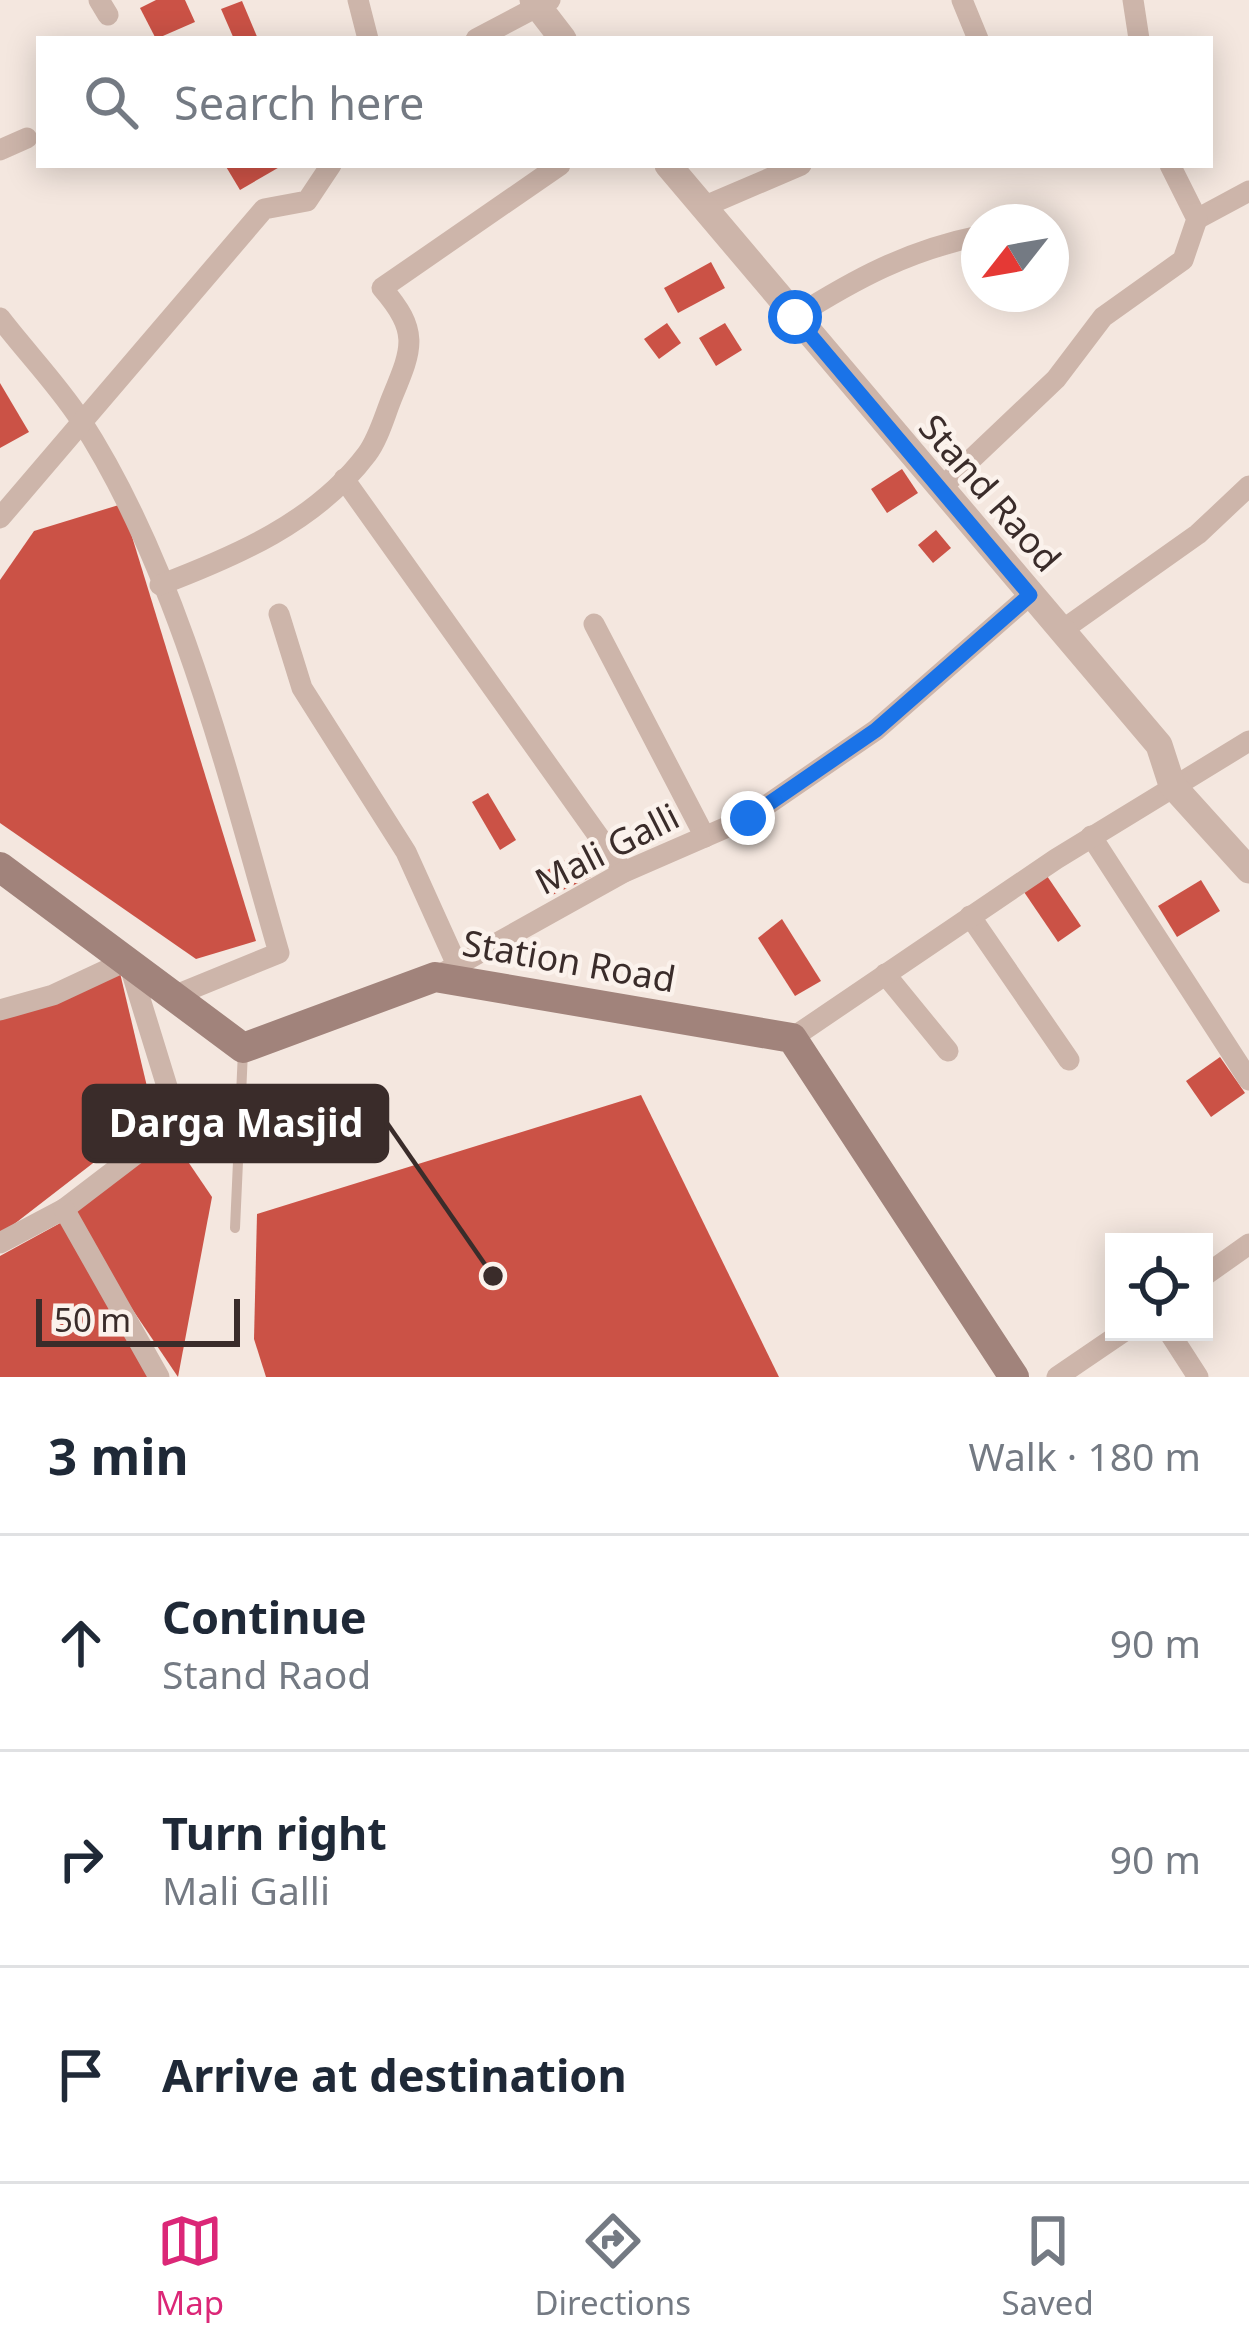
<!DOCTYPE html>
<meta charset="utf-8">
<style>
body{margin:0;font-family:"Noto Sans",sans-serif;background:#f6f6f7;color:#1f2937}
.controls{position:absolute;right:36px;bottom:36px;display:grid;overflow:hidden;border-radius:0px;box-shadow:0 6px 30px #0003}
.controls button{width:108px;height:108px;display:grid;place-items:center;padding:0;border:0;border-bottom:3px solid #e0e1e3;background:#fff;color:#1f2937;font:60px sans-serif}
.compass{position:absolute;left:961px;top:204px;width:108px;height:108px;border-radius:50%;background:#fff;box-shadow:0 6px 30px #0003;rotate:239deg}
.scale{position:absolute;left:36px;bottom:30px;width:204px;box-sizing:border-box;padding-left:12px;border:6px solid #3a2c2a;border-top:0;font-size:33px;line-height:42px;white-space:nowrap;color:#3a2c2a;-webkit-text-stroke:9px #fbf2ec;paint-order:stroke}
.stop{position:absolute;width:36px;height:36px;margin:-27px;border:9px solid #1a73e8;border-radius:50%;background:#fff}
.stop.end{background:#1a73e8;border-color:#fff;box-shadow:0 3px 12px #0008}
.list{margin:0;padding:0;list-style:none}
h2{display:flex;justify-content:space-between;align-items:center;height:156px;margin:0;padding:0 48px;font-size:51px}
h2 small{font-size:39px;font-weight:400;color:#747a83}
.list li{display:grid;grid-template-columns:78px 1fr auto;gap:36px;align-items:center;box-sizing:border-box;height:216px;padding:0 48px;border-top:3px solid #e0e1e3}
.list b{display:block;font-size:45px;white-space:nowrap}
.list p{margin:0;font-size:39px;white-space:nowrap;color:#747a83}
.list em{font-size:39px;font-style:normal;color:#747a83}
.icon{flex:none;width:66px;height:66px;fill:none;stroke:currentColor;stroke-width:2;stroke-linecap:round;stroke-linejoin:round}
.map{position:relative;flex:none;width:1249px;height:1377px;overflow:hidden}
.search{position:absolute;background:#fff;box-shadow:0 6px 30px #0003;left:36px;right:36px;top:36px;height:132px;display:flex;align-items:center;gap:30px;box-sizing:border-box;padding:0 42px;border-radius:0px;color:#747a83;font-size:45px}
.sheet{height:804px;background:#fff}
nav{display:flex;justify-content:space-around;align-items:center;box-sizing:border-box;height:168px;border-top:3px solid #e0e1e3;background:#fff;font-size:33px;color:#747a83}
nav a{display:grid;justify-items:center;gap:6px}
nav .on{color:#db2777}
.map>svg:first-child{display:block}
</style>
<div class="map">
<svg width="1249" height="1377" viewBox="0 0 1249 1377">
<rect width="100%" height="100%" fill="#f4e7df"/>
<g fill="#cb5246">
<polygon points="156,0 185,0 195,22 156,39 140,8"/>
<polygon points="242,1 258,39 234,39 221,9"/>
<polygon points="225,165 283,165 240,190"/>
<polygon points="711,262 725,288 678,313 664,288"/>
<polygon points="667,323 681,343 659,359 644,339"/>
<polygon points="725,323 742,350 716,366 699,338"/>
<polygon points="0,383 29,432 0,448"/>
<polygon points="902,469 918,493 887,513 871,489"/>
<polygon points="122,504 256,941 196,959 0,823 0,580 34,531"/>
<polygon points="936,530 951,548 933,563 918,545"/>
<polygon points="488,793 516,840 500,850 472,802"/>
<polygon points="579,853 591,877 546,898 534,877"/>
<polygon points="1045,873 1081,926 1058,942 1022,889"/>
<polygon points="1201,880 1220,911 1177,937 1158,906"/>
<polygon points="782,919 821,981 795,996 758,938"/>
<polygon points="120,973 154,1116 0,1235 0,1001"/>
<polygon points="1220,1057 1245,1093 1211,1117 1186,1081"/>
<polygon points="641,1095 779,1377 266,1377 254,1339 257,1214"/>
<polygon points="174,1141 212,1197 178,1377 66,1211"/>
<polygon points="64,1221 149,1377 0,1377 0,1256"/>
</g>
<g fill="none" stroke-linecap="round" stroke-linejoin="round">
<polyline stroke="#cdb5aa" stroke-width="10" points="235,1228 243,1051"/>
<g stroke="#cdb5aa" stroke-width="21">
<polyline points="99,0 108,15"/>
<polyline points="358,0 368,39"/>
<polyline points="962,0 978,39"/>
<polyline points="1133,0 1139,39"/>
<polyline points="476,39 550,0"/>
<polyline points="0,150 27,138"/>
<polyline points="703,207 801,165"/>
<polyline points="1197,219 1249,191"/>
<path d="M795,317C855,279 909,250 979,236"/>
<path d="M0,318C26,352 57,384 80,419C179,571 229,780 279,953L176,995"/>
<polyline points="344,479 624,872"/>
<polyline points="940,489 1056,379 1103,317 1183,260 1197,219 1170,165"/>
<polyline points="0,518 264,209 307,201 331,165"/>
<path d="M160,585C236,556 316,522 367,454C379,438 385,414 393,395C413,347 419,331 382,288L560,165"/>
<polyline points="279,614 302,688 406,852 457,965"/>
<polyline points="594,624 705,837"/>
<polyline points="1061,631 1198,534 1249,486"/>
<polyline points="1091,836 1249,1080"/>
<polyline points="970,916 1069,1060"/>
<polyline points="885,974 948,1051"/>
<polyline points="436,977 624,872 748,818 876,730 1030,595"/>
<polyline points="0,1010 53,995 128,960 178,1122 64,1209 0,1243"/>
<polyline points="792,1038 1056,859 1249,741"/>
<polyline points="64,1209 159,1377"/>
<polyline points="1204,1276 1249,1244"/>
<polyline points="1169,1332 1198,1377"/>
<polyline points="1057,1377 1123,1332"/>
</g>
<g stroke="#cdb5aa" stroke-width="27">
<polyline points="533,0 563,39"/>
<polyline points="668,165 1159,745 1172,785 1249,870"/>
</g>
<polyline stroke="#a1837b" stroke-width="30" points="0,867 243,1048 435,977 792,1038 1014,1377"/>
</g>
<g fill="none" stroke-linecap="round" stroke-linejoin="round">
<polyline stroke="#1a73e8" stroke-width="15" points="748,818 876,730 1030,595 795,317"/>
</g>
<g text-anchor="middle" stroke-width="9" stroke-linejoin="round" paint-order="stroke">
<g font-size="36" fill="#3a2c2a" stroke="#fbf2ec">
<text transform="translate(990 493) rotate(49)" y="13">Stand Raod</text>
<text transform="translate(607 849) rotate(-27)" y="13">Mali Galli</text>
<text transform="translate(569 961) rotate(10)" y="13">Station Road</text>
</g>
</g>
<path fill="none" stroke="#3a2c2a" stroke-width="4.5" d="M493 1276L387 1123"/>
<circle fill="#3a2c2a" stroke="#fbf2ec" stroke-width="4.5" cx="493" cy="1276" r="12"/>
<rect fill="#3a2c2a" stroke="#3a2c2a" stroke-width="4.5" x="84" y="1086" width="303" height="75" rx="12"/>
<g font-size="39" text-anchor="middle" font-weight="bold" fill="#fff">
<text x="236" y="1137">Darga Masjid</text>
</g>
</svg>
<div class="controls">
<button><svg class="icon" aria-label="locate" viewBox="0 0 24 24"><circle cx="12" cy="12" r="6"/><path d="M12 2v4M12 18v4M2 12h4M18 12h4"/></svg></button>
</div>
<svg class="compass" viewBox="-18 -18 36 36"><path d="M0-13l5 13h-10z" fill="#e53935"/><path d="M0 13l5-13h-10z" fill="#747a83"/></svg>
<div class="scale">50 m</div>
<div class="stop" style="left:795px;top:317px"></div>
<div class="stop end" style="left:748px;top:818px"></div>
<div class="search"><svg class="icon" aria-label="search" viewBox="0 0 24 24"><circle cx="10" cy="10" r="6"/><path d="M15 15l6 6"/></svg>Search here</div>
</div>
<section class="sheet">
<h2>3 min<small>Walk · 180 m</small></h2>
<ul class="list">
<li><svg class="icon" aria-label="ahead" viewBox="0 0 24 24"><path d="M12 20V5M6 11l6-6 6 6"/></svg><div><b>Continue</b><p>Stand Raod</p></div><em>90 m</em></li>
<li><svg class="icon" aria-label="right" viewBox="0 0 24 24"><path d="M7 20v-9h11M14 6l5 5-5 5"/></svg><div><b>Turn right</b><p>Mali Galli</p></div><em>90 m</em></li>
<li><svg class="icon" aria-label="arrive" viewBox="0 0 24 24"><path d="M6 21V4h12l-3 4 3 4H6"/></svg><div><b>Arrive at destination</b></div></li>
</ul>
</section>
<nav>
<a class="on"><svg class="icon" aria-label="map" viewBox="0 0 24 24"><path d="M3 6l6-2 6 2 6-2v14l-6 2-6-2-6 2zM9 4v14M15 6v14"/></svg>Map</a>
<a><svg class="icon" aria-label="directions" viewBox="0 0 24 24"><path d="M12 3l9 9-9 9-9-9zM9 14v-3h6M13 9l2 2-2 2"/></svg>Directions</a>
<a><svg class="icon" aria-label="saved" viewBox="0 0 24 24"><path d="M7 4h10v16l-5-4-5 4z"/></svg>Saved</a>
</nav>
